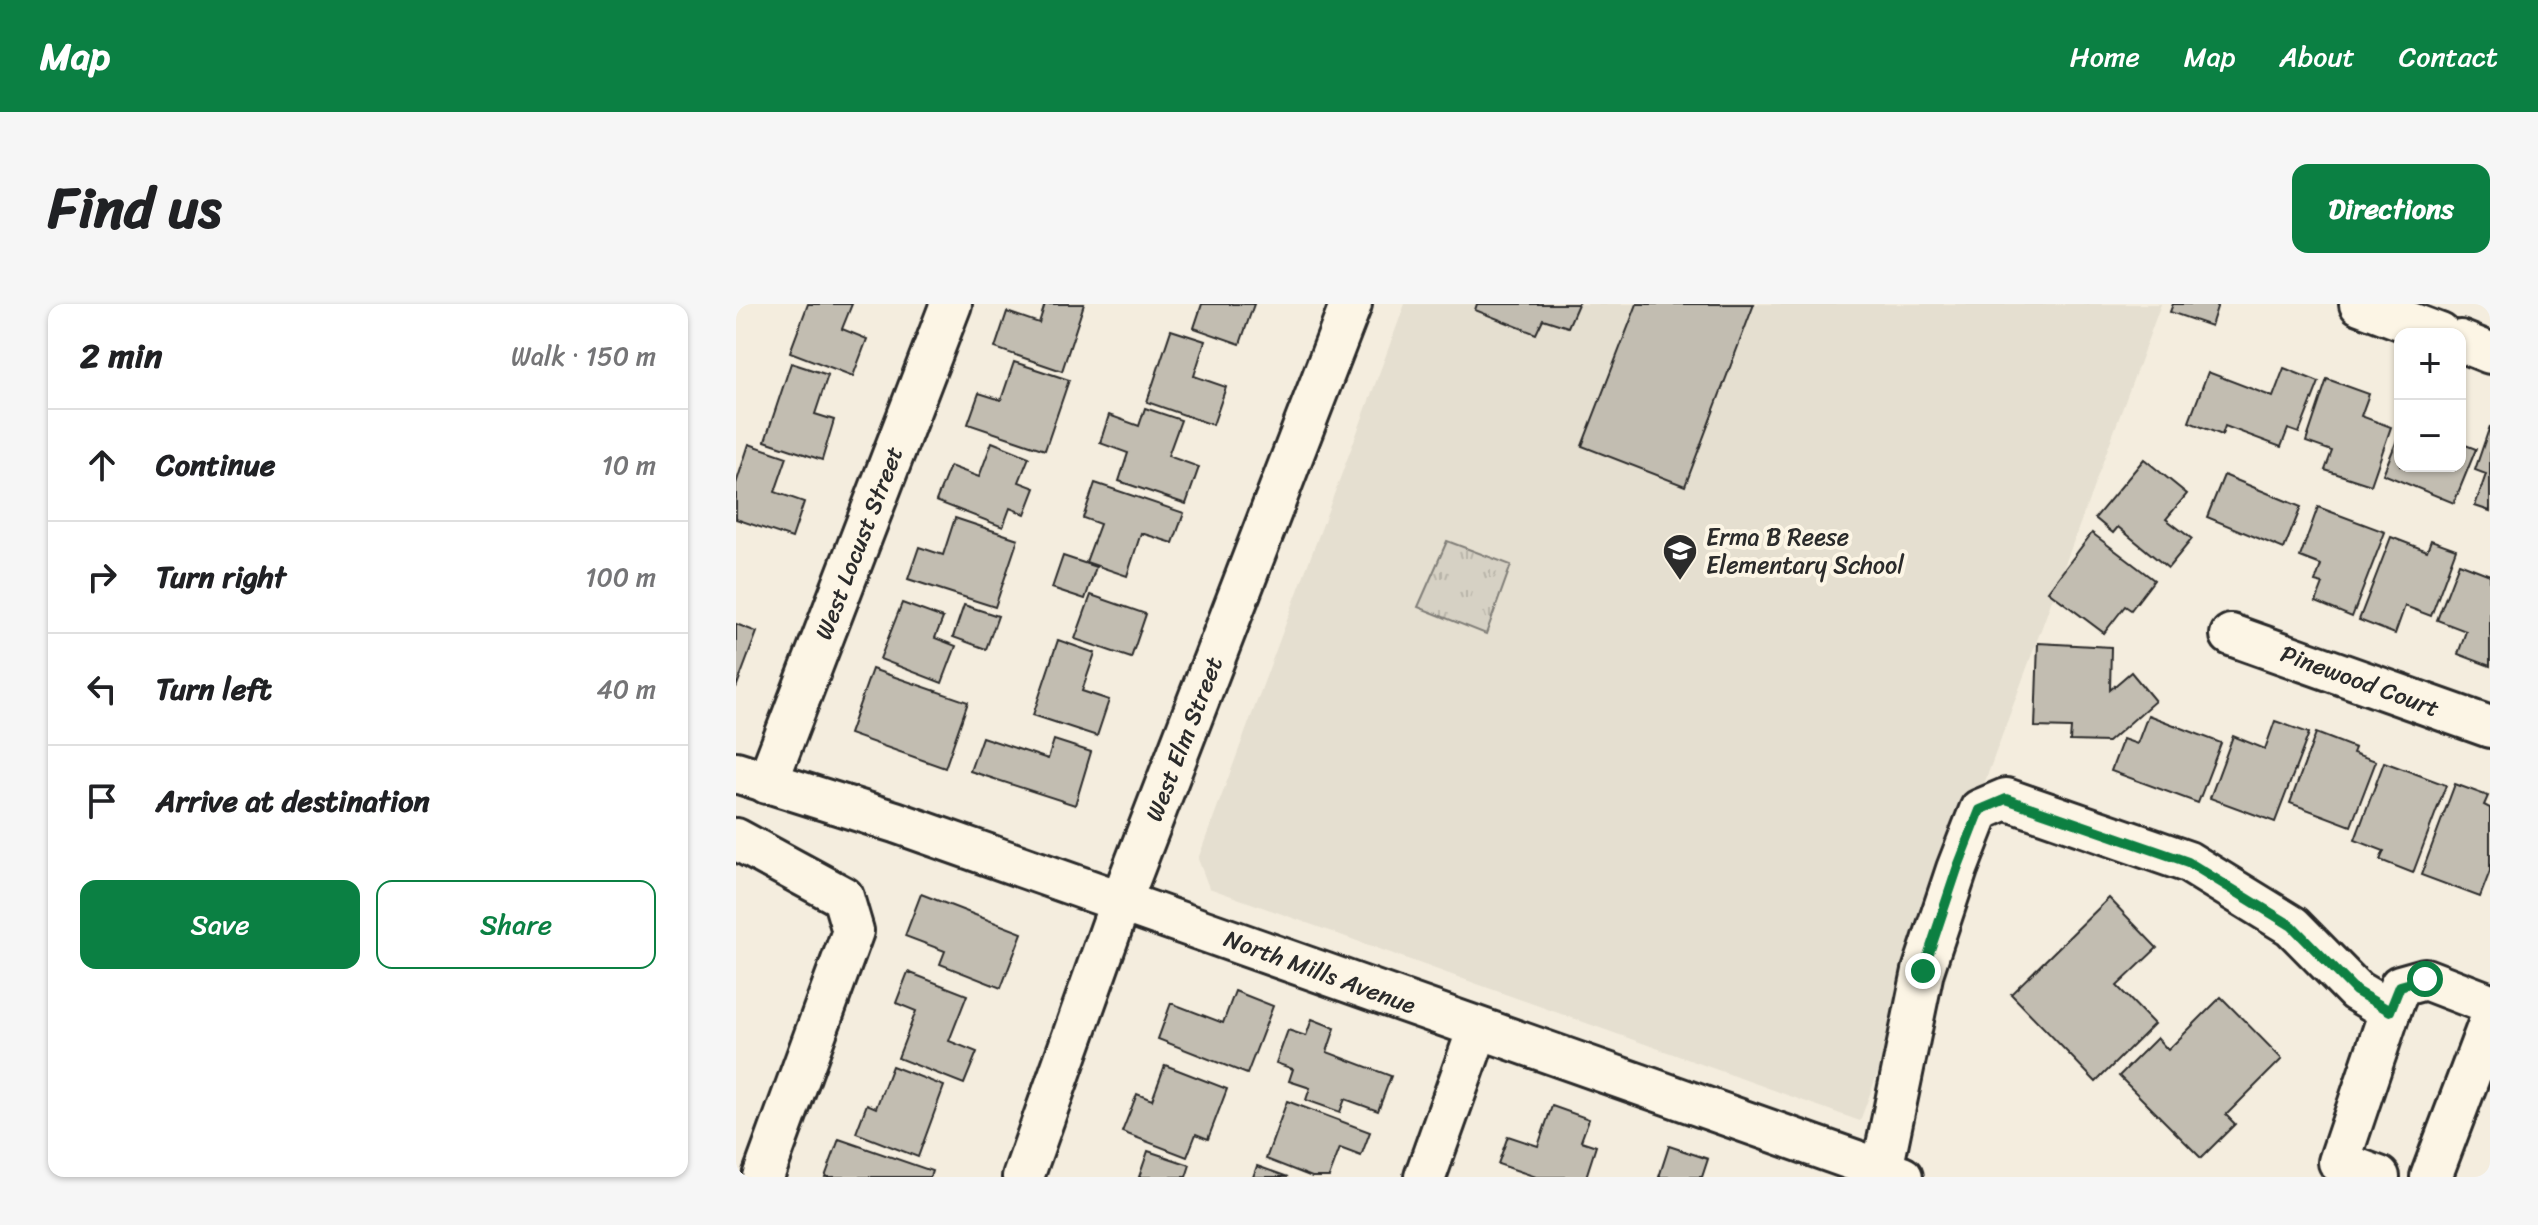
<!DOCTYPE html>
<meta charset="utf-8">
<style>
body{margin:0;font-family:Sriracha,sans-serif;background:#f6f6f6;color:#202124}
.controls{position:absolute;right:24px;top:24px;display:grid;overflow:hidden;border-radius:16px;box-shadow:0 2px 6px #0004}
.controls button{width:72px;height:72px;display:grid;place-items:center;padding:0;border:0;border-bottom:2px solid #e0e0e0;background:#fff;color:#202124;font:40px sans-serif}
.stop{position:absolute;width:24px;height:24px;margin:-18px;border:6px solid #0b8043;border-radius:50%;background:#fff}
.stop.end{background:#0b8043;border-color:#fff;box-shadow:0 2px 8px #0008}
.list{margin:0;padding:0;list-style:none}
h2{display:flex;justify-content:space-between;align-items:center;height:104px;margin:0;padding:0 32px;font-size:34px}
h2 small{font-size:26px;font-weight:400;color:#757577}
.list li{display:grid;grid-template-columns:52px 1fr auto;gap:24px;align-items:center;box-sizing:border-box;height:112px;padding:0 32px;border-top:2px solid #e0e0e0}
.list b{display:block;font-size:30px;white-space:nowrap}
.list em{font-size:26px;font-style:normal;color:#757577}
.actions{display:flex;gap:16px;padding:24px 32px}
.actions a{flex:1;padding:18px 0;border:2px solid #0b8043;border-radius:16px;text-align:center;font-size:28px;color:#0b8043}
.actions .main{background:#0b8043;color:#fff}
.icon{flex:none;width:44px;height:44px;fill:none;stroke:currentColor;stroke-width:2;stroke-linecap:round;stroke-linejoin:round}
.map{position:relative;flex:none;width:1754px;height:873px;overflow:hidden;border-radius:16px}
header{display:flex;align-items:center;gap:48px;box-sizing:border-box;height:112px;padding:0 40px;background:#0b8043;color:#fff}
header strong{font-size:38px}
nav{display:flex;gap:44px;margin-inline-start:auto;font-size:28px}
.intro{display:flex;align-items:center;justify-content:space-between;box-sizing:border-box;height:192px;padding:0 48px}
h1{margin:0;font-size:56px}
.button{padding:20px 36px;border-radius:16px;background:#0b8043;color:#fff;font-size:28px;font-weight:700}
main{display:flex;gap:48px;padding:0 48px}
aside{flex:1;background:#fff;border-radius:16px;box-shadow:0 2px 6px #0004}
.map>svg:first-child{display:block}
</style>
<header>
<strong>Map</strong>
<nav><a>Home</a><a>Map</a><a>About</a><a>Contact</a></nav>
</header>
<div class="intro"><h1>Find us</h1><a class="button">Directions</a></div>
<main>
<aside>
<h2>2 min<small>Walk · 150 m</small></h2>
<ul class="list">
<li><svg class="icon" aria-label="ahead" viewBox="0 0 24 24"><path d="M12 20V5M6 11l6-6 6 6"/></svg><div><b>Continue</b></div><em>10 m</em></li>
<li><svg class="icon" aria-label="right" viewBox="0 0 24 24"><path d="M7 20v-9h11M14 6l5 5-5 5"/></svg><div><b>Turn right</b></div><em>100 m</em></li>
<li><svg class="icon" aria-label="left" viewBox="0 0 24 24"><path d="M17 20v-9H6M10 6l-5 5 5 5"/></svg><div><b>Turn left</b></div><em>40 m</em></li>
<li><svg class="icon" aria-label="arrive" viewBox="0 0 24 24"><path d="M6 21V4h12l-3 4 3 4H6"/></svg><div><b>Arrive at destination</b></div></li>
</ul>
<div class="actions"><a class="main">Save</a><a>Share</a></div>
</aside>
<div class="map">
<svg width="1754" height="873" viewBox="0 0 1754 873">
<defs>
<pattern id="park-tufts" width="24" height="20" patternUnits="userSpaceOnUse" patternTransform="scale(2)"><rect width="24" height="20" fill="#d6d1c4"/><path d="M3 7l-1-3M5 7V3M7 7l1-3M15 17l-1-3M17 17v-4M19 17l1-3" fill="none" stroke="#b8b4a9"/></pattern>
</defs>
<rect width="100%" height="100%" fill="#f4edde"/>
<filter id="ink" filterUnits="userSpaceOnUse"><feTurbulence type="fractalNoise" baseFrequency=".0125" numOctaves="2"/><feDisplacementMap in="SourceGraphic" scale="16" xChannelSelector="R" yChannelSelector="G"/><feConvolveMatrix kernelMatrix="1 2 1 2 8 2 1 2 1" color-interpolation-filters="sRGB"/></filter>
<g filter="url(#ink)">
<polygon fill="#e5dfd0" points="669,0 1425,0 1124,817 473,584 462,555"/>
<polygon fill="url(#park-tufts)" stroke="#807e78" stroke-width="2" points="711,237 775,261 750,330 682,303"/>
<g fill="#c2bdb1" stroke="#2b2b2b" stroke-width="2">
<polygon points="72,0 116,0 106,25 131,35 117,72 54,48"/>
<polygon points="309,0 348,0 326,67 259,44 271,8 303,19"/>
<polygon points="466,0 518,0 504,40 458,24"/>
<polygon points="741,0 842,0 832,23 807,15 800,30 739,6"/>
<polygon points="901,0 1018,0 949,182 846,142"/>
<polygon points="1437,0 1482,0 1475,22 1434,8"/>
<polygon points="435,26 469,37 458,72 490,83 477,121 411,98"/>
<polygon points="278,58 333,76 309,146 232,120 243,89 265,96"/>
<polygon points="55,59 92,71 79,110 98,116 86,156 29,137"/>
<polygon points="1548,64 1583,78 1563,129 1552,125 1545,143 1489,122 1486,131 1453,118 1472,68 1537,93"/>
<polygon points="1591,75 1633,90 1625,112 1655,123 1635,181 1589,166 1596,147 1570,138"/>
<polygon points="409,104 445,116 432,152 463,163 450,200 383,177 392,149 364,139 373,111 403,122"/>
<polygon points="1754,122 1754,207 1739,202 1750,170 1739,166"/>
<polygon points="1664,129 1664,162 1724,162 1724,139 1740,145 1718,199 1647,170"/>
<polygon points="256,138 293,153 283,178 299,184 289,210 274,204 267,223 200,197 214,162 243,173"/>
<polygon points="13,140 51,153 39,188 68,198 56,234 0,215 0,180"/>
<polygon points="1408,155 1451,190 1430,215 1456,235 1432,264 1382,223 1377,229 1359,214"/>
<polygon points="1488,171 1565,203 1548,245 1471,213"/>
<polygon points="359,179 448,209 437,239 405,229 391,272 350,258 364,220 347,214"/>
<polygon points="1582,203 1649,228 1616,313 1580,298 1587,280 1579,278 1585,261 1564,253"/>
<polygon points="219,214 282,235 259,303 172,275 183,243 207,251"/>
<polygon points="1356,229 1418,276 1395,306 1389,302 1368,329 1312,287"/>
<polygon points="1655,233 1691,247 1695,236 1720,245 1695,312 1669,302 1659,330 1623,316"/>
<polygon points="327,252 360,263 349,295 316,284"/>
<polygon points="1723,259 1754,271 1754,362 1722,350 1730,327 1701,316"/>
<polygon points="355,291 410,310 395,354 339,335"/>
<polygon points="166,299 207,314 199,334 220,342 206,379 144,355"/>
<polygon points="228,301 262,312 250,345 217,333"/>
<polygon points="0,320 21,328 0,384"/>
<polygon points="322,336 359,349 346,387 373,396 361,432 297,411"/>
<polygon points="1302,339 1375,343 1374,386 1395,368 1419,397 1372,438 1334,437 1335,424 1299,423"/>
<polygon points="136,365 232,398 209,464 113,430"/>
<polygon points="1412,411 1485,439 1462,499 1375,467 1387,435 1401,440"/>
<polygon points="1539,417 1573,429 1539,518 1474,494 1497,432 1529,445"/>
<polygon points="1580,429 1619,444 1617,449 1640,457 1615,522 1554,499"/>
<polygon points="246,433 312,455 318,436 355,448 339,501 234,467"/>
<polygon points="1648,458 1710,481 1677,569 1644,556 1648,547 1619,536"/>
<polygon points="1719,480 1752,492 1748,501 1754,504 1754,567 1744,593 1685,571"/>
<polygon points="185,590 286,629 265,684 204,660 209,647 169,632"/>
<polygon points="1373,594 1421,644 1381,682 1418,720 1360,778 1275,690"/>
<polygon points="172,668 231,691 213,737 241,748 228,780 162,754 180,707 160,699"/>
<polygon points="499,687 537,702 511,770 422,735 435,699 487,719"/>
<polygon points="1485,693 1546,755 1490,811 1499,820 1465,854 1383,772 1421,734 1432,746"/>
<polygon points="576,715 599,724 591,748 655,772 642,807 609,795 604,808 570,796 574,784 553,777 557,765 540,759 552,726 570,732"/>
<polygon points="429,761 491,785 472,835 460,830 451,853 386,828 401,790 416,796"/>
<polygon points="156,762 208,782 182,853 120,829 131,800 140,804"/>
<polygon points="551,797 634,828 625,852 604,844 593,873 576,873 530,855"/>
<polygon points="816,802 853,815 845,837 860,842 850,873 800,873 762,860 772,832 802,842"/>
<polygon points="103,835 196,867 194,873 89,873"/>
<polygon points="933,842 972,855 966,873 923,873"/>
<polygon points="412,847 454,861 450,873 403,873"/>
<polygon points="521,862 552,873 517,873"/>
</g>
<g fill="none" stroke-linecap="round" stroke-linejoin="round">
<defs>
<g id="minor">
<polyline points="1624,0 1704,30"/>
<polyline points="1724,37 1754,49"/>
<polyline points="1495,331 1754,423"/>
<polyline points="0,468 159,518 1166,873"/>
<polyline points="31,479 215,0"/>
<polyline points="0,535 107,593 117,627 27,873"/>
<polyline points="1654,707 1664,682 1689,675 1754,700"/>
<polyline points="1146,866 1187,667 1221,565 1244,506 1270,495 1452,558 1556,622 1620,687 1654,707 1603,858 1643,873"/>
<polyline points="287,873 385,597 615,0"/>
<polyline points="689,873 742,725"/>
<polyline points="1695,873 1754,717"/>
</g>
</defs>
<use href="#minor" stroke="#2b2b2b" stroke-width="46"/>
<use href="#minor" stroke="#fcf5e5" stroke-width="40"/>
</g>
</g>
<g fill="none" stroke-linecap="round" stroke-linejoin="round" filter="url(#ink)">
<polyline stroke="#0b8043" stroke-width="10" points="1187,667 1221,565 1244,506 1270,495 1452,558 1556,622 1620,687 1654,707 1664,682 1689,675"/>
</g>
<defs>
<symbol id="school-pin" viewBox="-11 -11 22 30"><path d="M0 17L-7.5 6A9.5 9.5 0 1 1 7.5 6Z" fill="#2b2b2b" stroke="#fcf5e5"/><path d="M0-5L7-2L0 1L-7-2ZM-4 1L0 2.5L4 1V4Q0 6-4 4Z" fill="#fff"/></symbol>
</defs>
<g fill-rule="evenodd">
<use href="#school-pin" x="924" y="227" width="40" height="54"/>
</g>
<g text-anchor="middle" stroke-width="8" stroke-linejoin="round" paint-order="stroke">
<g font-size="24" fill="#2b2b2b" stroke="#fcf5e5" text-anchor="start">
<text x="970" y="241">Erma B Reese<tspan x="970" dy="28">Elementary School</tspan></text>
</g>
<g font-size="24" fill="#2b2b2b" stroke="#fcf5e5">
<text transform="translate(123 239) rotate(-69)" y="8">West Locust Street</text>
<text transform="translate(1624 377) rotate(20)" y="8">Pinewood Court</text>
<text transform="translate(448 435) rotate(-69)" y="8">West Elm Street</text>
<text transform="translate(584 668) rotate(20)" y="8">North Mills Avenue</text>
</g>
</g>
</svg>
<div class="controls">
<button>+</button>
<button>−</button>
</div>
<div class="stop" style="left:1689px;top:675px"></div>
<div class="stop end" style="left:1187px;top:667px"></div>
</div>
</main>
